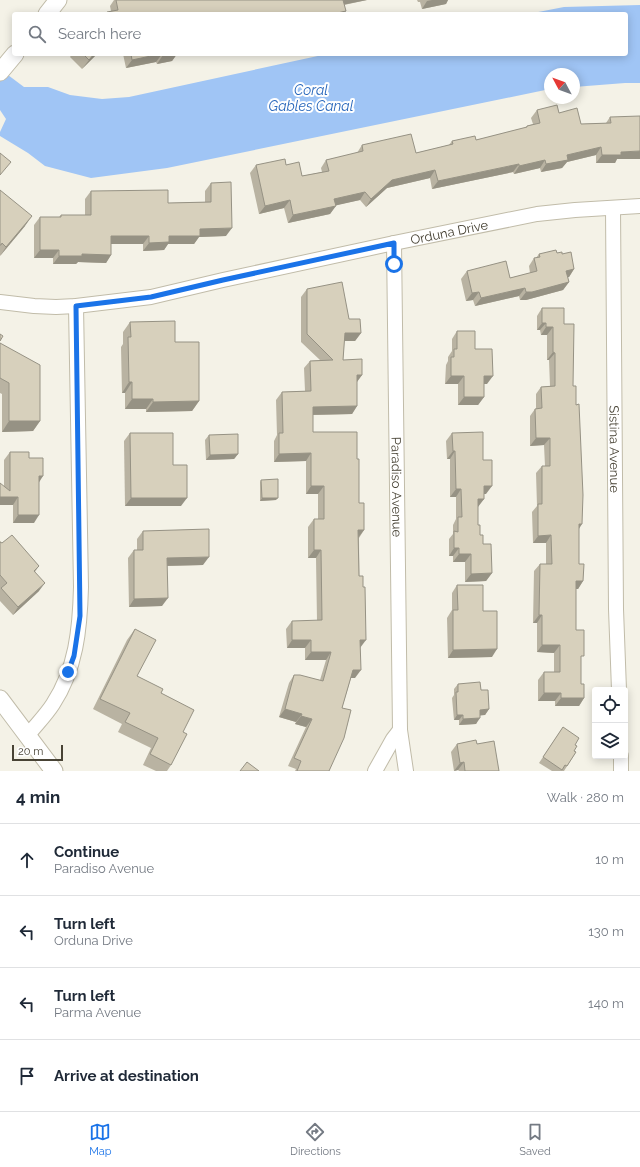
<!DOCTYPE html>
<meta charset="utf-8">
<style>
body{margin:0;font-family:Raleway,sans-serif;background:#f2f2f3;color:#1f2937}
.controls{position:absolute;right:12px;bottom:12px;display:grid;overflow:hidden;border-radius:4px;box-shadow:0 2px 10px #0003}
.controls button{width:36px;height:36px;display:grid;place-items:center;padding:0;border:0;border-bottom:1px solid #e0e1e3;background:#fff;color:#1f2937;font:20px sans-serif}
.compass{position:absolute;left:544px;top:68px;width:36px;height:36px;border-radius:50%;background:#fff;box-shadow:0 2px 10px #0003;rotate:311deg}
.scale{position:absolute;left:12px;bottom:10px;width:51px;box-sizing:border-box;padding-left:4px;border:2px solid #484335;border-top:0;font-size:11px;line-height:14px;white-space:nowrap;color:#484335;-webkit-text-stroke:3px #fff;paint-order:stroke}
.stop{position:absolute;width:12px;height:12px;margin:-9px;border:3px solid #1a73e8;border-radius:50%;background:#fff}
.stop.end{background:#1a73e8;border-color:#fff;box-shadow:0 1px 4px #0008}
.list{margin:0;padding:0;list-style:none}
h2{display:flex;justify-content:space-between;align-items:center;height:52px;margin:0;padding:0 16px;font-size:17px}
h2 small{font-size:13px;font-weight:400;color:#747a83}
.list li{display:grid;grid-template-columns:26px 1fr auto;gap:12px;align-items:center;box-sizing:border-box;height:72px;padding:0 16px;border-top:1px solid #e0e1e3}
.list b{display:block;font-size:15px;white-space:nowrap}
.list p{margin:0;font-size:13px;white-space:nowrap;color:#747a83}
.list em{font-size:13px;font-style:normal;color:#747a83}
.icon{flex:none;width:22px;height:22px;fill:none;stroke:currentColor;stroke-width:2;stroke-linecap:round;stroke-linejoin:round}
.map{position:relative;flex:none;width:640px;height:771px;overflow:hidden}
.search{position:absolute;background:#fff;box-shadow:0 2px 10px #0003;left:12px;right:12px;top:12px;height:44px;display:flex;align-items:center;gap:10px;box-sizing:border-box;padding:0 14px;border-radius:4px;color:#747a83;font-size:15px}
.sheet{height:340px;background:#fff}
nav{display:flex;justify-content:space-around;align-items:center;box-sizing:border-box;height:56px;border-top:1px solid #e0e1e3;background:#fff;font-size:11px;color:#747a83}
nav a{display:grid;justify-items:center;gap:2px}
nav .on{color:#1a73e8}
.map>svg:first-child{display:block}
</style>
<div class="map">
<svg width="640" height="771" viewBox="0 0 640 771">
<rect width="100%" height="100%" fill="#f4f2e7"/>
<polygon fill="#a0c5f5" points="640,5 640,83 625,83 574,87 574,74 550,74 550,89 167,168 91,178 45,166 28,153 0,136 0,132 6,119 0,110 0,69 24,87 48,87 70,95 102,99 129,97 327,54 626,54 626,14 528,14 564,7"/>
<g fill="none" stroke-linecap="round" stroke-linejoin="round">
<defs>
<g id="minor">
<path id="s1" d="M613,208L616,609L619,690"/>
<path id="s2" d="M394,243L400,730L406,771"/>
<path id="s3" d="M0,302L34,306L56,307L76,306L151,297L223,280L394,243L537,214L575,210L640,206"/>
<path d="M28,735C36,725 46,715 53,704C76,669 80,629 81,587L76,306"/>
<polyline points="621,756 621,771"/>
<polyline points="375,771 393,739 400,730"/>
</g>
<g id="tertiary">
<polyline points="47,14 58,0"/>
<polyline points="0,72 15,54"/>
<polyline points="0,699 54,771"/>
</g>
</defs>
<use href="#minor" stroke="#c1bca9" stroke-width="16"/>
<use href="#tertiary" stroke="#c1bca9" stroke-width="19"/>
<use href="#minor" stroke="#fff" stroke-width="14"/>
<use href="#tertiary" stroke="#fff" stroke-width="17"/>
</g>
<g fill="#b9b3a2">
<polygon points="114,0 367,0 344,5 344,14 105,14 111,11 110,6"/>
<polygon points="417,0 448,0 446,4 422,9 420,2 418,2"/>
<polygon points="72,54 97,54 82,69 70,57"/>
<polygon points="123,54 177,54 172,61 157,64 156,62 126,68"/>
<polygon points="537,110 559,113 581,124 606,123 610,117 617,159 615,163 596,163 596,155 567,162 562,168 541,172 540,168 514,174 513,172 432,189 430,178 387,188 366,207 360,200 336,205 330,214 288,223 284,208 259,214 250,173 256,165 286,165 302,176 322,172 321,168 326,160 357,153 362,145 416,153 449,145 452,141 476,140 525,128 527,126 533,124 531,118"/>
<polygon points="211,183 226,236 199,237 194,244 168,244 164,250 143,251 143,244 111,244 111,255 106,263 78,262 76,264 53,264 53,258 34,258 34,225 40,217 59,217 61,215 85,215 85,199 91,191 168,203 205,202 205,191"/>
<polygon points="0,190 25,226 0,256"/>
<polygon points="557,253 562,254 574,269 569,277 567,277 569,282 563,290 526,300 520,300 519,296 475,306 473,300 466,301 461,279 467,271 510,278 530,273 529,266 534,258 536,258 539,254"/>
<polygon points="307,289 349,319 361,333 355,341 344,341 343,360 362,375 357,382 357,406 352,414 313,415 313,432 357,459 359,503 364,530 359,538 360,648 355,678 351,678 342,708 329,771 295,771 296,769 288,766 306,727 295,724 296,722 279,717 289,683 294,675 320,680 326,660 305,660 305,648 287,648 286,629 292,621 317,621 316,558 308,558 308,527 314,519 318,519 318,494 306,494 306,461 274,462 274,441 277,435 276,400 282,392 305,391 304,368 310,361 320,360 301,342 301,297"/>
<polygon points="542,308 564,324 573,386 579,530 579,564 583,581 578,589 576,589 576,630 581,661 581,684 584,698 579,706 555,706 555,701 538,701 538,680 544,672 554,672 554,653 537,652 537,623 533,623 534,571 540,564 546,564 546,543 533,543 532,512 537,506 536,473 542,466 545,466 544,445 530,446 530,416 535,409 536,409 536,394 541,387 550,386 549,360 547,360 547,335 541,335 540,330 537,330 537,316"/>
<polygon points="130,322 175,342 199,401 192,411 146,412 146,409 125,409 125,393 122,393 121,347 123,344 123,332"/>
<polygon points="457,331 475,349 487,384 484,384 484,397 478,405 458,405 458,384 445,384 446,365 448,361 448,357 452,351 452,339"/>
<polygon points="0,343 40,421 33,431 2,432 2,394 0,393"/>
<polygon points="130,433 173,465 181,506 125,506 124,441"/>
<polygon points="452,433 483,460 486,494 484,494 484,499 478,506 478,525 480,535 492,573 486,581 465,582 465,562 453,562 453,556 449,556 449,539 453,534 453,525 456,519 456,497 450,497 450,459 447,459 446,441"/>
<polygon points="209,435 238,454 234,459 206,460 205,440"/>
<polygon points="10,452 29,458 39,482 34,523 13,523 13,505 4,487 4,460"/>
<polygon points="261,480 276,500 260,501 260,482"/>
<polygon points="143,531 203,565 167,566 162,606 129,607 128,558 134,550 137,550 137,539"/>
<polygon points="0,541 2,543 39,566 35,572 39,591 13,615 0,601"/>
<polygon points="457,585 483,611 492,657 448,658 447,618 452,610 452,593"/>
<polygon points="135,629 137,676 161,693 183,732 171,765 167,771 156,771 143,765 151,748 118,732 122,724 93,709 127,640"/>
<polygon points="458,684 489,709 485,715 480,715 476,724 459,725 459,720 454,720 452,698 454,695 454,689"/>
<polygon points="563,727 575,745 574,751 576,752 564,771 552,771 539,763"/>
<polygon points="457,744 477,744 499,771 459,771 458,770 454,771 451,752"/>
</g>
<g fill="#969284">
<polygon points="341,0 367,0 337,6"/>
<polygon points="432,0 448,0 446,4 422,9 427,1"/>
<polygon points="346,11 344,14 333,14"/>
<polygon points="94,54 97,54 82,69 89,60"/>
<polygon points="160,54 162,54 156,62 126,68 132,60"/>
<polygon points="169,54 177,54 172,61 157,64 163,55"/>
<polygon points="601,147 596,155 567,162 562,168 541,172 546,164 567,155"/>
<polygon points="640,151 640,159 617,159 615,163 596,163 602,155 621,152"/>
<polygon points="545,160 540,168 514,174 519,166"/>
<polygon points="519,164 513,172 432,189 438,181"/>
<polygon points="435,170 430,178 387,188 366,207 371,199 392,180"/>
<polygon points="365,192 360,200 329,207 334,199"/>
<polygon points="290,200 284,208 259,214 265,206"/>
<polygon points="336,206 330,214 288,223 293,215"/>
<polygon points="32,216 25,226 0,256 6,247"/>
<polygon points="232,228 226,236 199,237 194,244 168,244 164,250 143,251 149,243 169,236 200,229"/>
<polygon points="111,236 149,236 143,244 106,244"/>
<polygon points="40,250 59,250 53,258 34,258"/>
<polygon points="82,254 111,255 106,263 78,262 76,264 53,264 59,256"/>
<polygon points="574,269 569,277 560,279 566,271"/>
<polygon points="569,282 563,290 526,300 520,300 526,292"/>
<polygon points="525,288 519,296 475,306 481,298"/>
<polygon points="479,292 473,300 466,301 472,293"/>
<polygon points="542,323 546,323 540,330 537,330"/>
<polygon points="546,327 553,327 547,335 541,335"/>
<polygon points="345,333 361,333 355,341 339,341"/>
<polygon points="553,352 555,353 549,360 547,360"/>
<polygon points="357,375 362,375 356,383"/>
<polygon points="451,376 464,376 458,384 445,384"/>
<polygon points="484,376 493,376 487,384 478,384"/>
<polygon points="129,382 132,382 125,393 122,393"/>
<polygon points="464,397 484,397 478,405 458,405"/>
<polygon points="132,399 153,399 146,409 125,409"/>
<polygon points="199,401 192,411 146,412 153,402"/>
<polygon points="357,406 352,414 307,415 313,407"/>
<polygon points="9,421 40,421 33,431 2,432"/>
<polygon points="536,438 550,438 544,445 530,446"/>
<polygon points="453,451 455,451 450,459 447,459"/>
<polygon points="311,453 306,461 274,462 279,454"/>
<polygon points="238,454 234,459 206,460 210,455"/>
<polygon points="39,476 43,476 38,484"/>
<polygon points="311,486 324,486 318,494 306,494"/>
<polygon points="484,486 492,486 486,494 478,494"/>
<polygon points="456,489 461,489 456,497 450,497"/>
<polygon points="0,497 18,497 13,505 0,505"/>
<polygon points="131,498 187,498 181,506 125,506"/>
<polygon points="262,498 278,498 276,500 260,501"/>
<polygon points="478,499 484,499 478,507"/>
<polygon points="18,515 39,515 34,523 13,523"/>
<polygon points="579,524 582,524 577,532"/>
<polygon points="358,530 364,530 358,538"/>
<polygon points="551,535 546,543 533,543 538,536"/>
<polygon points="454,548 459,548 453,556 449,556"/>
<polygon points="314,550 321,550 316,558 308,558"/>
<polygon points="459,554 471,554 465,562 453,562"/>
<polygon points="209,557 203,565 161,566 167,558"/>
<polygon points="492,573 486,581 465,582 471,574"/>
<polygon points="576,581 583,581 578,589 570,589"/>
<polygon points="45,583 39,591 13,615 18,607"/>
<polygon points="168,598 162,606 129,607 134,599"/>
<polygon points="539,615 542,615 537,623 533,623"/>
<polygon points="292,640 311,640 305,648 287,648"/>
<polygon points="360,640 366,640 360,648"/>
<polygon points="542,645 560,645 554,653 537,652"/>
<polygon points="497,649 492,657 448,658 453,650"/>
<polygon points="311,652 331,652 326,660 305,660"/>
<polygon points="353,670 361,670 355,678 347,678"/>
<polygon points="544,693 561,693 555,701 538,701"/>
<polygon points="561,698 584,698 579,706 555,706"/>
<polygon points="285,709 302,714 296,722 279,717"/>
<polygon points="489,709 485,715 476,716 480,710"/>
<polygon points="457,715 463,715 459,720 454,720"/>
<polygon points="301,716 312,719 306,727 295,724"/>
<polygon points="480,718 476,724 459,725 463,719"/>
<polygon points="464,762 458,770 454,771 460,763"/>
</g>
<g fill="#d7d0bc" stroke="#969284">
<polygon points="116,0 343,0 346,11 333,14 230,14 230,13 224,14 105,14 107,12 118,10"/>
<polygon points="83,54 94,54 89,60"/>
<polygon points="131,54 160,54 132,60"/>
<polygon points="163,54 169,54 163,55"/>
<polygon points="557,105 559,113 577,108 581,124 611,123 610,117 640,116 640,151 621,152 621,155 602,155 601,147 567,155 568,160 546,164 545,160 519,166 519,164 438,181 435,170 392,180 371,199 365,192 334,199 336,206 293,215 290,200 265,206 256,165 285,159 286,165 299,162 302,176 329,171 326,160 363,151 362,145 411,134 416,153 453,144 452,141 475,136 476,140 527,127 527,126 540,123 537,110"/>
<polygon points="0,153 11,162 0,175"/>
<polygon points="231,182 232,228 200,229 200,236 169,236 169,242 149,243 149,236 111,236 111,255 82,254 82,256 59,256 59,250 40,250 40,217 61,217 61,215 91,215 91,191 168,190 168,203 211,202 211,183"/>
<polygon points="0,190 32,216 6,247 2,243 1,245 0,245"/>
<polygon points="556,250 557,253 562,252 562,254 571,252 574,269 566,271 569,282 532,292 526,292 525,288 481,298 479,292 472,293 467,271 506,261 510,278 537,271 534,258 540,257 539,254"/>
<polygon points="342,282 349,319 360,319 361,333 345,333 343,360 362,359 362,375 357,375 357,406 313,407 313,432 357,432 357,459 359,459 359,503 364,503 364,530 358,530 359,576 363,576 363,587 365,587 366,640 360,640 361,670 353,670 342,708 351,710 344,738 329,771 297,771 301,761 294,758 312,719 301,716 302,714 285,709 294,675 300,675 323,681 331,652 311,652 311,640 292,640 292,621 322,620 321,550 314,550 314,519 324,519 324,486 311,486 311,453 279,454 279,433 283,433 282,392 311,391 310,361 333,360 307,334 307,289"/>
<polygon points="542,308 564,308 564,324 574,324 573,386 576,386 576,405 579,404 583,495 582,524 579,524 579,564 584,564 583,581 576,581 576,630 584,630 584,656 581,656 581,684 584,684 584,698 561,698 561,693 544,693 544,672 560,672 560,645 542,645 542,615 539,615 540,564 552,564 551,535 538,536 538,504 542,504 542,466 550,466 550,438 536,438 535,409 542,408 541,387 555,386 555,353 553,352 553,327 546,327 546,323 542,323"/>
<polygon points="175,321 175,342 199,342 199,401 153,402 153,399 132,399 132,382 129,382 128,337 131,337 130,322"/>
<polygon points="457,331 475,331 475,349 492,349 493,376 484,376 484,397 464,397 464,376 451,376 451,357 454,357 454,349 457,349"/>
<polygon points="0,334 3,336 0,341"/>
<polygon points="0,343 40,365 40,421 9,421 9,383 0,378"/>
<polygon points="483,432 483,460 492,460 492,486 484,486 484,499 478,499 478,525 480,525 480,535 483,535 483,544 491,544 492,573 471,574 471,554 459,554 459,548 454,548 454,531 458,532 458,517 462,517 461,489 456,489 455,451 453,451 452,433"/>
<polygon points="130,433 173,433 173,465 187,465 187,498 131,498"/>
<polygon points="238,434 238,454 210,455 209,435"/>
<polygon points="10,452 29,452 29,458 43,458 43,476 39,476 39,515 18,515 18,497 0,497 0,483 10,491"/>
<polygon points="278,479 278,498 262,498 261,480"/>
<polygon points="209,529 209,557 167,558 168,598 134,599 134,550 143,550 143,531"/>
<polygon points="12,535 39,566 34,571 45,583 18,607 1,588 7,583 0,575 0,542 2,543"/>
<polygon points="457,585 483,585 483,611 497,611 497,649 453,650 453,610 458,610"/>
<polygon points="135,629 156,640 137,676 163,689 161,693 194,710 183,732 187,734 171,765 150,754 158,738 125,722 130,713 100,699"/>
<polygon points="480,682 481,690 488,690 489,709 480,710 480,718 463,719 463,715 457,715 456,692 458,692 458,684"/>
<polygon points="563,727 579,738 575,745 577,746 574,751 576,752 567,766 565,765 562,770 543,757"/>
<polygon points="476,740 477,744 494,741 499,771 465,771 464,762 460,763 457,744"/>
<polygon points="247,762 259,771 240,771"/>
</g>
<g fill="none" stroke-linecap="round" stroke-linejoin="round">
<polyline stroke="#1a73e8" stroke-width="5" points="68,672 74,656 80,616 76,306 151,297 223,280 394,243 394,264"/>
</g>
<g text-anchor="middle" stroke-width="4" stroke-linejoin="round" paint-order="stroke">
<g font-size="13" fill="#484335" stroke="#fff">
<text dy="5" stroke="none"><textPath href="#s3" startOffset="457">Orduna Drive</textPath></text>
<text dy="5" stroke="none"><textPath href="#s1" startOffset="241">Sistina Avenue</textPath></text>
<text dy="5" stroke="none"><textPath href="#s2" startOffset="244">Paradiso Avenue</textPath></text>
</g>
<g font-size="14" font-style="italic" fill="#2867bb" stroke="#fff">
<text x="311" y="95">Coral<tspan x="311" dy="16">Gables Canal</tspan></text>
</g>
</g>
</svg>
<div class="controls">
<button><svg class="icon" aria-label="locate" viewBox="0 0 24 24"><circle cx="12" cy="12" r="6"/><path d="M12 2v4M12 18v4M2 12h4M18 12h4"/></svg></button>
<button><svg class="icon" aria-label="layers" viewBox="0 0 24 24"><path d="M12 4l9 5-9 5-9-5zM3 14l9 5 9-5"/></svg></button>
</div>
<svg class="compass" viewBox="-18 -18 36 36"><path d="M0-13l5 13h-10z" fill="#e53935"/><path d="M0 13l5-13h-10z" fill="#747a83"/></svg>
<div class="scale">20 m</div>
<div class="stop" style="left:394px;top:264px"></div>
<div class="stop end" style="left:68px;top:672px"></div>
<div class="search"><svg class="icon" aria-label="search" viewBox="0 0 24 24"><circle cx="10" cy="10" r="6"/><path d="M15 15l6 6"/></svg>Search here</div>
</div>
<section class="sheet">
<h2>4 min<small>Walk · 280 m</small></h2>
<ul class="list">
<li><svg class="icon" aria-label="ahead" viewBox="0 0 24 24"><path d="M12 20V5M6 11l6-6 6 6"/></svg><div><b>Continue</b><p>Paradiso Avenue</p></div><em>10 m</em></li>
<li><svg class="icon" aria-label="left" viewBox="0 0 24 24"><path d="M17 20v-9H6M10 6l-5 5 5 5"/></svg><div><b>Turn left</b><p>Orduna Drive</p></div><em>130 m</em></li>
<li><svg class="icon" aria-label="left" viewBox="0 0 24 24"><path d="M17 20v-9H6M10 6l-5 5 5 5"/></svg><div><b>Turn left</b><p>Parma Avenue</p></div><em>140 m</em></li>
<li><svg class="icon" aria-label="arrive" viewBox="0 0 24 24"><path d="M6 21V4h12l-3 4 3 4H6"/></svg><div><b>Arrive at destination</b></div></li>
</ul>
</section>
<nav>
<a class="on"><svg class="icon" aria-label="map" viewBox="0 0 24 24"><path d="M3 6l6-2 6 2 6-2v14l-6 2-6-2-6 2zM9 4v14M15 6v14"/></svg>Map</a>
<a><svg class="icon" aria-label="directions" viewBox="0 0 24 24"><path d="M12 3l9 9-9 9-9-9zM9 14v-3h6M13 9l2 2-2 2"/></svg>Directions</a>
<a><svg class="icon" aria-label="saved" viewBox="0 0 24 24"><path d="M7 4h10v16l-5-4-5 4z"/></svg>Saved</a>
</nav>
